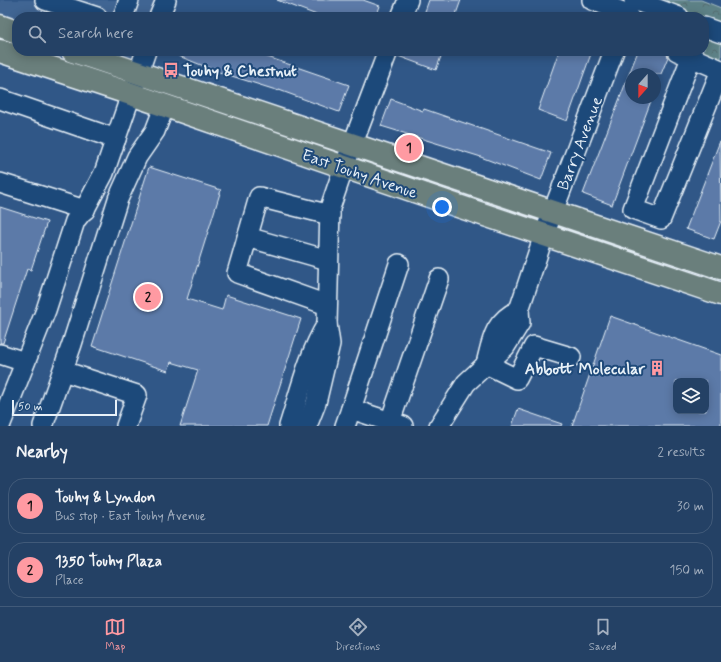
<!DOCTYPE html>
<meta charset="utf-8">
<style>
body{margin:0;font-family:Mynerve,sans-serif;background:#2c486b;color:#f1f3f6}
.controls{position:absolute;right:12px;bottom:12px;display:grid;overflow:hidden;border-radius:8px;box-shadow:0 2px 10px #0003}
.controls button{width:36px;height:36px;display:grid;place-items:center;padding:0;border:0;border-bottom:1px solid #415a79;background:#244165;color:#f1f3f6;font:20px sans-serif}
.compass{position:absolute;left:625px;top:68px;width:36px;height:36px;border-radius:50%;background:#244165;box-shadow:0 2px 10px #0003;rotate:201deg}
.scale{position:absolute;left:12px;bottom:10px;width:105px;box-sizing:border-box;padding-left:4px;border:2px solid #e8f1f8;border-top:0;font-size:11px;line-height:14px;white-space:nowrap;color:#e8f1f8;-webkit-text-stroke:3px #1f4a7a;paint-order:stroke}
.you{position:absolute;left:442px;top:207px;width:14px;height:14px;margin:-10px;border:3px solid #fff;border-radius:50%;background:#1a73e8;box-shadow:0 0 0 6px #1a73e833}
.badge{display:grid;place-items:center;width:26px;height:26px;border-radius:50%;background:#ff9aa2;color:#111;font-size:13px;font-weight:700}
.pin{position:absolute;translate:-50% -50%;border:2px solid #fff;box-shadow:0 1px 4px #0006}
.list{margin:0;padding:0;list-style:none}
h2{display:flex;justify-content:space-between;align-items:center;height:52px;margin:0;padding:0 16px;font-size:17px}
h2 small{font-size:13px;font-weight:400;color:#a3afbf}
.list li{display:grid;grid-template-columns:26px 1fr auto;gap:12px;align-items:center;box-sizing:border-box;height:56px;margin:0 8px 8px;padding:0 8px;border:1px solid #415a79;border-radius:16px}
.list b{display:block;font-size:15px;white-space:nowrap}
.list p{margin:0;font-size:13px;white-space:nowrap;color:#a3afbf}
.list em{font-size:13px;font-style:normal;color:#a3afbf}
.icon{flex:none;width:22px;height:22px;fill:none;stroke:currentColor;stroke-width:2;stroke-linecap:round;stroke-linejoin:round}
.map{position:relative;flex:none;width:721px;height:426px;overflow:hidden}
.search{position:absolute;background:#244165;box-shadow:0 2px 10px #0003;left:12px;right:12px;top:12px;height:44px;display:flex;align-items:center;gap:10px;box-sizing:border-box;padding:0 14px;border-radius:16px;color:#a3afbf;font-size:15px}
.sheet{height:180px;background:#244165}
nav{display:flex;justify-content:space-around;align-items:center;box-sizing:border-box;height:56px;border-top:1px solid #415a79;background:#244165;font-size:11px;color:#a3afbf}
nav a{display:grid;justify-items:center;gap:2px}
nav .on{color:#ff9aa2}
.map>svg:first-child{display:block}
</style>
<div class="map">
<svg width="721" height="426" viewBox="0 0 721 426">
<defs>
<pattern id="forest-crowns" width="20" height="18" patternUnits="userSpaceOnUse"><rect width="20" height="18" fill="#5d8186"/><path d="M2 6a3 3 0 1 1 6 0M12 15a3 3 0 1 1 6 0" fill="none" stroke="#546a6e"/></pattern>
</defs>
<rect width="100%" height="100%" fill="#305787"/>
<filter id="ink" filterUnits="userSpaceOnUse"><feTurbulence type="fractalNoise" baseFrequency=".025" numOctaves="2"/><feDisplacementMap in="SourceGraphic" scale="8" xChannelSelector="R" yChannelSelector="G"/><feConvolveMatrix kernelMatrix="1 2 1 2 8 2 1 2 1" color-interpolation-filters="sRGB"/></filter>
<g filter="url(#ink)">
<g fill="#406593">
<polygon points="0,0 157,0 151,17 17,17 17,22 0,16"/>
<polygon points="99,51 138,51 133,63"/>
</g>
<polygon fill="url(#forest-crowns)" stroke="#a2b9bf" points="646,0 701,0 721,8 721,59 699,51 704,51 704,17 639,17"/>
<g fill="#5c7aa8" stroke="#e8f1f8" fill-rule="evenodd">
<polygon points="277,0 363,0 380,6 376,17 322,17"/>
<polygon points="429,0 461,0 455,17 423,17"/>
<polygon points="166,51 250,51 349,85 339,112 279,90 279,91 219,72"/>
<polygon points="399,51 443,51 436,70 398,56"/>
<polygon points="559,51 592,51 567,121 538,110"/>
<polygon points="638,51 666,51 668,57 661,74 631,74 631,98 652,98 612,205 583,194"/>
<polygon points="391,99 423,111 424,109 551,153 541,180 478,156 381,126"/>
<polygon points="720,141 721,221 714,239 686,229"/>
<polygon points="149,167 221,190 187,299 222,310 226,295 301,319 267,426 180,426 198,370 171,362 168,371 92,346"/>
<polygon points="0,207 47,222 31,270 27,269 3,343 0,343"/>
<path d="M610,316L721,355V426H572ZM676,381H706V411H676Z"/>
<polygon points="518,409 562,424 561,426 512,426"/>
</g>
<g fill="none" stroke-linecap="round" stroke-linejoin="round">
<defs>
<g id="minor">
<polyline points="45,0 97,17"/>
<polyline points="592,0 628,14"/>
<polyline points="634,0 679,17"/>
<polyline points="123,17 129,0"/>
<polyline points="159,17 166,0"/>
<polyline points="401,17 408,0"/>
<polyline points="704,27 721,33"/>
<polyline points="677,51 721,70 661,219 633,209 691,58"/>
<polyline points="0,99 116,139"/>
<polyline points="0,183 85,210"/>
<polyline points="247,237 328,260"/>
<polyline points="399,264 351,409 403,426"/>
<polyline points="327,305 237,273 259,197 330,215"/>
<polyline points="0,354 25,362"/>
<polyline points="486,364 517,379 534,346 571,357"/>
<path d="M486,364C492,340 494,321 519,310"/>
<polyline points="63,371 137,395 126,426"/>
<polyline points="390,422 439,279"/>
<polyline points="0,426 46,310 75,221 86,207 104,173 146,51"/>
<polyline points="43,426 72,344 118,199 137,157 155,131 165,105"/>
<path d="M289,426C300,392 308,355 327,324"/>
<polyline points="307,426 316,403 330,344 327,324 330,208 344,167 388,51"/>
<polyline points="345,426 351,409"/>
<polyline points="439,426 466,383 505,347 520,323 519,310 544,235 614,51"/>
</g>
<g id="major">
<polyline points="0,26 17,32"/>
<polyline points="0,51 131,94 461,207 721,294"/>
<polyline points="73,51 721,268"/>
</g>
</defs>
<use href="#minor" stroke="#e8f1f8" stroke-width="22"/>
<use href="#major" stroke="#e8f1f8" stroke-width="25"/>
<use href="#minor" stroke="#1f4a7a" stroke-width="19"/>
<use href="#major" stroke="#6b7f7c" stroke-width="22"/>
</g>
</g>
<defs>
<symbol id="bus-bare" viewBox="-9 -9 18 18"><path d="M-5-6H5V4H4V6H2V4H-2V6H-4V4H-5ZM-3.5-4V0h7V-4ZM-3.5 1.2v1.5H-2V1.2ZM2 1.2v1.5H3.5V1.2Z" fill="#ff9aa2" stroke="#1f4a7a" stroke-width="2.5" paint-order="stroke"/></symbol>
<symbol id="building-bare" viewBox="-9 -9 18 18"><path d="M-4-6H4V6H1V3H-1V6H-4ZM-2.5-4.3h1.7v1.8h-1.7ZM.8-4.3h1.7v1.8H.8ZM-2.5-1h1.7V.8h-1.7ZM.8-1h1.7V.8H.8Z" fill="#ff9aa2" stroke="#1f4a7a" stroke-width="2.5" paint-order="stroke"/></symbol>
</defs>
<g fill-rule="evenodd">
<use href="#bus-bare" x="160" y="59" width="22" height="22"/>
<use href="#building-bare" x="646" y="357" width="22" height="22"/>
</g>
<g text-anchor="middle" stroke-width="4" stroke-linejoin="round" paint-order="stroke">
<g font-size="16" font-weight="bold" fill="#e8f1f8" stroke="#1f4a7a" text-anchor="start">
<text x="183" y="76">Touhy &amp; Chestnut</text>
<text x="645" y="374" text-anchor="end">Abbott Molecular</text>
</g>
<g font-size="16" fill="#e8f1f8" stroke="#1f4a7a">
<text transform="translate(579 143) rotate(-69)" y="6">Barry Avenue</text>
<text transform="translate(360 173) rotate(19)" y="6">East Touhy Avenue</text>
</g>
</g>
</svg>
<div class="controls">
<button><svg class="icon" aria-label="layers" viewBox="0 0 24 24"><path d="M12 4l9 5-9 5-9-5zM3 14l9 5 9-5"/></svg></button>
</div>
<svg class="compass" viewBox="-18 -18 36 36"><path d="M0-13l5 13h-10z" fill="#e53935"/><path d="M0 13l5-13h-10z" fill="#a3afbf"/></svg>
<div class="scale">50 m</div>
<div class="you"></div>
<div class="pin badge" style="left:409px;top:148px">1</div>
<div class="pin badge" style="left:148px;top:297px">2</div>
<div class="search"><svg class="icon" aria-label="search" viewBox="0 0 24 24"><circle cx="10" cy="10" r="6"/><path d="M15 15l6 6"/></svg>Search here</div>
</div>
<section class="sheet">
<h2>Nearby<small>2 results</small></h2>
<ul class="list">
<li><span class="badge">1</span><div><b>Touhy &amp; Lyndon</b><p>Bus stop · East Touhy Avenue</p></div><em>30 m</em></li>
<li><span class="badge">2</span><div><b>1350 Touhy Plaza</b><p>Place</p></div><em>150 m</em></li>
</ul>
</section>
<nav>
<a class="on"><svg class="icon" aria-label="map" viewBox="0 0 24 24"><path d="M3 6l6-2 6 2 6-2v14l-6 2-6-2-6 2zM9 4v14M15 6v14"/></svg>Map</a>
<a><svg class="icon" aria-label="directions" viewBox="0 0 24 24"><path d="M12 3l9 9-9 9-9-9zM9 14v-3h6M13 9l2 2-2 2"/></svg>Directions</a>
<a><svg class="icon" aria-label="saved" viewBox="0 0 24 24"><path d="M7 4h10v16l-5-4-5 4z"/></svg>Saved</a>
</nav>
